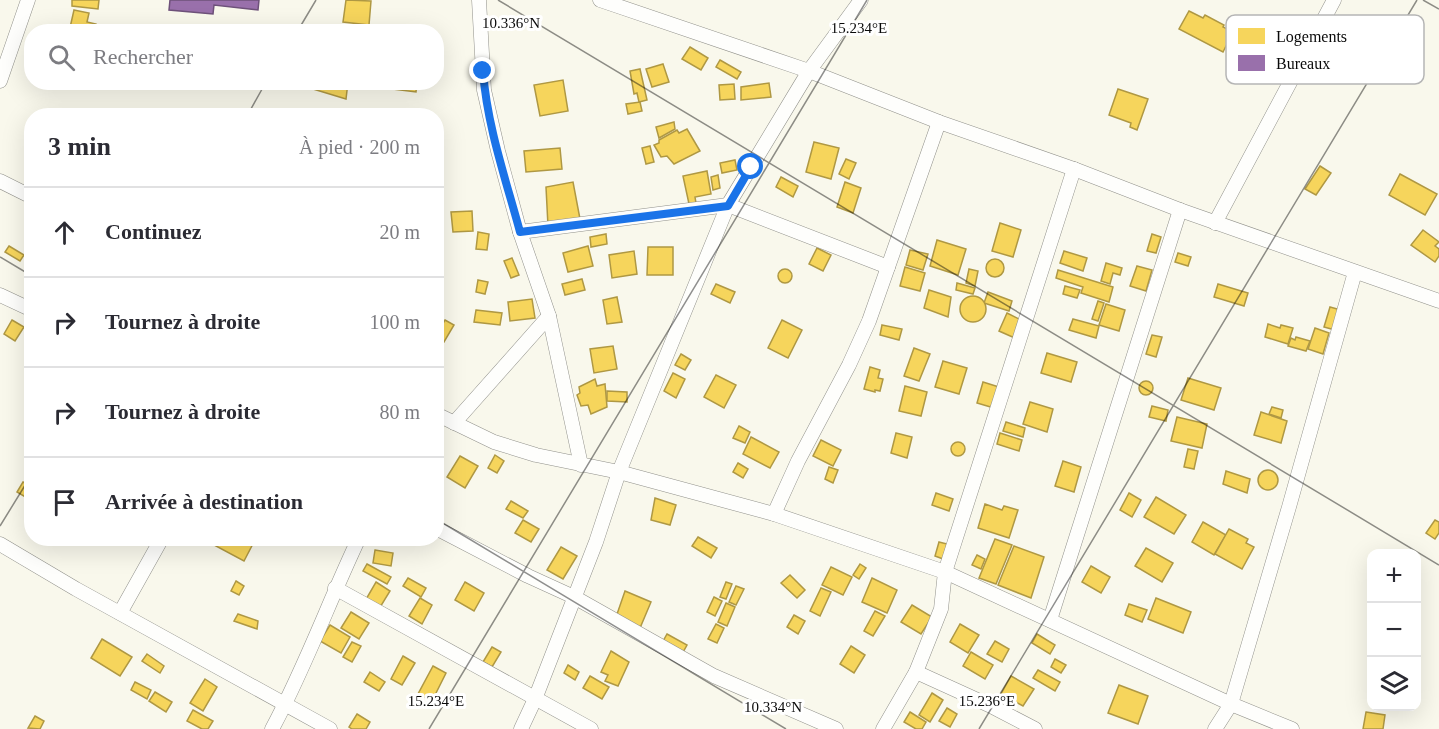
<!DOCTYPE html>
<html lang="fr">
<meta charset="utf-8">
<style>
body{margin:0;font-family:Georgia,serif;background:#f2f2f3;color:#2b2b33}
.controls{position:absolute;right:18px;bottom:18px;display:grid;overflow:hidden;border-radius:12px;box-shadow:0 6px 24px #0002}
.controls button{width:54px;height:54px;display:grid;place-items:center;padding:0;border:0;border-bottom:2px solid #e1e1e2;background:#fff;color:#2b2b33;font:30px sans-serif}
.stop{position:absolute;width:18px;height:18px;margin:-14px;border:4px solid #1a73e8;border-radius:50%;background:#fff}
.stop.end{background:#1a73e8;border-color:#fff;box-shadow:0 2px 6px #0008}
.list{margin:0;padding:0;list-style:none}
h2{display:flex;justify-content:space-between;align-items:center;height:78px;margin:0;padding:0 24px;font-size:26px}
h2 small{font-size:20px;font-weight:400;color:#7c7c81}
.list li{display:grid;grid-template-columns:39px 1fr auto;gap:18px;align-items:center;box-sizing:border-box;height:90px;padding:0 24px;border-top:2px solid #e1e1e2}
.list b{display:block;font-size:22px;white-space:nowrap}
.list em{font-size:20px;font-style:normal;color:#7c7c81}
.icon{flex:none;width:33px;height:33px;fill:none;stroke:currentColor;stroke-width:2;stroke-linecap:round;stroke-linejoin:round}
.map{position:relative;flex:none;width:1439px;height:729px;overflow:hidden}
.search{position:absolute;background:#fff;box-shadow:0 6px 24px #0002;left:24px;top:24px;width:420px;height:66px;display:flex;align-items:center;gap:15px;box-sizing:border-box;padding:0 21px;border-radius:24px;color:#7c7c81;font-size:22px}
.panel{position:absolute;background:#fff;box-shadow:0 6px 24px #0002;left:24px;top:108px;width:420px;height:438px;border-radius:24px}
.map>svg:first-child{display:block}
</style>
<div class="map">
<svg width="1439" height="729" viewBox="0 0 1439 729">
<rect width="100%" height="100%" fill="#f9f8ec"/>
<g fill="#f6d55c" stroke="#af9843" stroke-width="1.5">
<polygon points="72,0 99,0 98,9 72,6"/>
<polygon points="346,0 371,1 369,25 343,22"/>
<polygon points="74,10 89,13 87,22 96,24 95,32 69,32"/>
<polygon points="1189,11 1203,18 1205,15 1224,25 1223,27 1233,32 1223,52 1179,29"/>
<polygon points="690,47 708,58 701,70 682,59"/>
<polygon points="720,60 741,72 737,79 716,67"/>
<polygon points="663,64 669,82 652,87 646,69"/>
<polygon points="640,69 647,100 639,102 637,93 634,94 630,71"/>
<polygon points="563,80 568,111 540,116 534,85"/>
<polygon points="290,82 348,82 346,99"/>
<polygon points="386,82 417,82 416,92 385,88"/>
<polygon points="769,83 771,97 741,100 741,87"/>
<polygon points="734,84 735,99 720,100 719,85"/>
<polygon points="1118,89 1148,99 1137,130 1130,127 1131,123 1109,115"/>
<polygon points="640,102 642,111 628,114 626,104"/>
<polygon points="674,122 675,129 659,138 656,127"/>
<polygon points="687,129 700,151 674,164 667,156 661,157 654,145 659,143 659,140 677,130 679,133"/>
<polygon points="814,142 839,148 831,179 806,172"/>
<polygon points="650,146 654,162 646,164 642,148"/>
<polygon points="560,148 562,169 526,172 524,151"/>
<polygon points="846,159 856,163 849,179 839,174"/>
<polygon points="735,160 737,170 722,173 720,163"/>
<polygon points="1320,166 1331,173 1316,195 1305,189"/>
<polygon points="707,171 711,194 695,197 696,203 689,204 683,176"/>
<polygon points="1400,174 1437,194 1425,215 1389,195"/>
<polygon points="718,175 720,188 713,190 711,177"/>
<polygon points="781,177 798,186 793,197 776,187"/>
<polygon points="573,182 580,219 548,226 546,187"/>
<polygon points="845,182 861,188 853,213 837,207"/>
<polygon points="472,211 473,231 453,232 451,212"/>
<polygon points="1000,223 1021,230 1013,257 992,251"/>
<polygon points="1423,230 1439,242 1435,246 1439,249 1439,256 1435,262 1411,245"/>
<polygon points="478,232 489,234 487,250 476,249"/>
<polygon points="606,234 607,244 591,247 590,237"/>
<polygon points="1152,234 1161,237 1156,253 1147,251"/>
<polygon points="937,240 966,249 958,275 930,266"/>
<polygon points="9,246 24,255 20,261 5,252"/>
<polygon points="588,246 593,266 568,272 563,253"/>
<polygon points="648,247 673,247 673,275 647,275"/>
<polygon points="817,248 831,255 823,271 809,264"/>
<polygon points="910,250 928,254 923,270 906,265"/>
<polygon points="634,251 637,274 612,278 609,255"/>
<polygon points="1064,251 1087,258 1083,271 1060,263"/>
<polygon points="1178,253 1191,257 1188,266 1175,262"/>
<polygon points="512,258 519,275 511,278 504,261"/>
<circle cx="995" cy="268" r="9"/>
<polygon points="1106,263 1122,268 1120,275 1113,273 1110,284 1101,281"/>
<polygon points="1137,266 1152,270 1146,291 1130,286"/>
<polygon points="905,267 925,273 920,291 900,286"/>
<circle cx="785" cy="276" r="7"/>
<polygon points="969,269 978,271 975,286 966,283"/>
<polygon points="1058,270 1113,287 1109,302 1081,293 1083,287 1056,278"/>
<polygon points="582,279 585,290 565,295 562,284"/>
<polygon points="478,280 488,282 485,294 476,292"/>
<polygon points="957,283 975,288 973,294 956,290"/>
<polygon points="716,284 735,292 730,303 711,294"/>
<polygon points="1218,284 1248,293 1244,306 1214,297"/>
<polygon points="1065,286 1080,290 1077,298 1063,294"/>
<polygon points="929,290 951,297 948,317 924,308"/>
<polygon points="988,292 1012,301 1009,311 984,303"/>
<circle cx="973" cy="309" r="13"/>
<polygon points="617,297 622,322 607,324 603,300"/>
<polygon points="532,299 535,318 510,321 508,302"/>
<polygon points="1098,301 1104,303 1098,321 1092,319"/>
<polygon points="1106,304 1125,310 1119,331 1099,325"/>
<polygon points="1330,307 1341,310 1335,330 1324,327"/>
<polygon points="476,310 502,313 500,325 474,322"/>
<polygon points="1007,313 1025,322 1017,339 999,331"/>
<polygon points="1073,319 1099,326 1096,338 1069,330"/>
<polygon points="12,320 24,327 15,341 4,334"/>
<polygon points="445,320 454,325 444,342 436,337 436,335"/>
<polygon points="782,320 802,330 788,358 768,348"/>
<polygon points="1268,324 1280,328 1281,325 1293,328 1288,344 1265,337"/>
<polygon points="882,325 902,329 899,340 880,335"/>
<polygon points="1315,328 1329,333 1323,354 1308,349"/>
<polygon points="1152,335 1162,337 1156,357 1146,354"/>
<polygon points="1296,337 1310,341 1306,351 1288,346 1291,338 1295,340"/>
<polygon points="613,346 617,369 594,373 590,349"/>
<polygon points="914,348 930,354 919,381 904,376"/>
<polygon points="1047,353 1077,362 1071,382 1041,373"/>
<polygon points="681,354 691,360 685,370 675,365"/>
<polygon points="943,361 967,368 959,394 935,387"/>
<polygon points="870,367 880,370 878,378 883,379 880,391 875,390 875,392 864,389"/>
<polygon points="673,373 685,379 676,398 664,391"/>
<polygon points="716,375 736,385 724,408 704,397"/>
<polygon points="1188,378 1221,388 1214,410 1181,400"/>
<polygon points="595,379 597,386 605,384 607,407 591,414 588,405 581,406 577,395 580,393 579,387"/>
<circle cx="1146" cy="388" r="7"/>
<polygon points="983,382 999,387 994,408 977,403"/>
<polygon points="905,386 927,392 921,416 899,411"/>
<polygon points="607,391 627,392 627,402 607,401"/>
<polygon points="1030,402 1053,409 1047,432 1023,424"/>
<polygon points="1152,406 1168,410 1166,421 1149,417"/>
<polygon points="1272,407 1283,410 1281,418 1269,414"/>
<polygon points="1261,412 1287,421 1281,443 1254,435"/>
<polygon points="1177,417 1207,424 1202,448 1171,441"/>
<polygon points="1006,422 1025,428 1023,437 1003,431"/>
<polygon points="739,426 750,432 745,443 733,438"/>
<polygon points="896,433 912,437 907,458 891,453"/>
<polygon points="1000,433 1022,440 1019,451 997,444"/>
<polygon points="751,437 779,452 770,468 743,454"/>
<polygon points="821,440 841,450 833,466 813,456"/>
<circle cx="958" cy="449" r="7"/>
<polygon points="1188,449 1198,451 1194,469 1184,467"/>
<polygon points="495,455 504,461 497,473 488,468"/>
<polygon points="460,456 478,466 465,488 447,477"/>
<polygon points="1063,461 1081,467 1074,492 1055,486"/>
<polygon points="738,463 748,469 743,478 733,472"/>
<polygon points="829,467 838,470 833,483 825,479"/>
<circle cx="1268" cy="480" r="10"/>
<polygon points="1226,471 1250,479 1247,493 1223,484"/>
<polygon points="23,482 32,487 32,501 17,492"/>
<polygon points="936,493 953,499 949,511 932,505"/>
<polygon points="1129,493 1141,500 1132,517 1120,510"/>
<polygon points="1156,497 1186,515 1174,534 1144,517"/>
<polygon points="655,498 676,505 670,525 651,520"/>
<polygon points="511,501 528,511 523,518 506,509"/>
<polygon points="985,504 1002,510 1004,506 1018,510 1009,538 978,528"/>
<polygon points="523,520 539,529 531,542 515,533"/>
<polygon points="1435,520 1439,522 1439,533 1435,539 1426,533"/>
<polygon points="1203,522 1226,535 1214,555 1192,542"/>
<polygon points="1229,529 1248,539 1246,543 1254,547 1242,569 1215,554"/>
<polygon points="698,537 717,548 711,558 692,546"/>
<polygon points="218,538 256,538 244,561 214,545"/>
<polygon points="995,539 1012,545 996,584 979,578"/>
<polygon points="939,542 947,544 943,559 935,556"/>
<polygon points="1014,546 1044,557 1031,598 998,585"/>
<polygon points="561,547 577,556 563,579 547,570"/>
<polygon points="1146,548 1173,563 1162,582 1135,566"/>
<polygon points="375,550 393,553 391,566 373,563"/>
<polygon points="977,555 985,559 981,569 972,565"/>
<polygon points="367,564 391,577 387,584 363,571"/>
<polygon points="860,564 866,568 859,579 853,575"/>
<polygon points="1091,566 1110,577 1101,593 1082,582"/>
<polygon points="831,567 852,577 843,595 822,585"/>
<polygon points="790,575 805,590 797,598 781,583"/>
<polygon points="408,578 426,588 421,597 403,586"/>
<polygon points="872,578 897,590 887,613 862,602"/>
<polygon points="236,581 244,586 239,595 231,591"/>
<polygon points="376,582 390,591 379,609 365,601"/>
<polygon points="465,582 484,593 474,611 455,600"/>
<polygon points="726,582 732,584 726,599 720,597"/>
<polygon points="736,586 744,589 736,605 729,602"/>
<polygon points="821,588 831,592 820,616 810,611"/>
<polygon points="625,591 651,602 640,628 616,617"/>
<polygon points="714,597 722,601 715,616 707,612"/>
<polygon points="420,598 432,605 422,624 409,616"/>
<polygon points="1156,598 1191,612 1183,633 1148,619"/>
<polygon points="726,603 735,607 727,626 718,622"/>
<polygon points="1129,604 1147,610 1142,622 1125,615"/>
<polygon points="912,605 932,617 921,634 901,622"/>
<polygon points="875,611 885,616 873,636 864,631"/>
<polygon points="351,612 369,623 359,639 341,628"/>
<polygon points="238,614 258,621 257,629 234,621"/>
<polygon points="794,615 805,621 798,634 787,627"/>
<polygon points="716,624 724,628 717,643 708,639"/>
<polygon points="960,624 979,635 968,653 950,642"/>
<polygon points="330,625 350,637 341,653 320,641"/>
<polygon points="667,634 687,645 682,654 662,643"/>
<polygon points="1037,634 1055,645 1050,654 1032,643"/>
<polygon points="102,639 132,657 120,676 91,658"/>
<polygon points="995,641 1009,649 1002,662 987,654"/>
<polygon points="352,642 361,646 352,662 343,657"/>
<polygon points="851,646 865,655 854,673 840,664"/>
<polygon points="492,647 501,652 492,667 483,662"/>
<polygon points="611,651 629,662 618,686 605,681 608,675 601,672"/>
<polygon points="971,652 993,665 985,679 963,666"/>
<polygon points="147,654 164,666 160,673 142,661"/>
<polygon points="403,656 415,663 402,685 391,679"/>
<polygon points="1055,659 1066,665 1061,673 1051,667"/>
<polygon points="568,665 579,672 575,680 564,673"/>
<polygon points="433,666 446,673 432,701 418,694"/>
<polygon points="1038,670 1060,682 1055,691 1033,678"/>
<polygon points="370,672 385,682 379,691 364,682"/>
<polygon points="590,676 609,687 602,699 583,688"/>
<polygon points="1011,676 1034,689 1023,706 1001,694"/>
<polygon points="205,679 217,687 203,711 190,703"/>
<polygon points="135,682 151,690 147,699 131,690"/>
<polygon points="1119,685 1148,696 1138,724 1108,713"/>
<polygon points="155,692 172,702 166,712 149,701"/>
<polygon points="932,693 943,700 930,722 919,715"/>
<polygon points="947,708 957,714 950,727 939,721"/>
<polygon points="193,710 213,721 208,729 202,729 187,721"/>
<polygon points="910,712 926,722 922,729 916,729 904,722"/>
<polygon points="1366,712 1385,715 1383,729 1363,729"/>
<polygon points="357,714 370,722 366,729 352,729 349,727"/>
<polygon points="35,716 44,721 40,729 28,728"/>
</g>
<polygon fill="#9970ab" stroke="#6e517a" stroke-width="1.5" points="170,0 259,0 258,10 214,5 213,14 169,10"/>
<g fill="none" stroke-linecap="round" stroke-linejoin="round">
<defs>
<g id="minor">
<polyline points="479,0 484,90 498,151 520,232 549,316 581,465"/>
<polyline points="600,0 809,71 939,122 1074,169 1180,210 1439,301"/>
<polyline points="0,81 28,0"/>
<polyline points="0,181 32,197"/>
<polyline points="1215,223 1334,0"/>
<polyline points="520,232 728,205 888,267"/>
<polyline points="0,295 32,310"/>
<polyline points="436,414 494,442 536,455 619,472 774,514 945,572 1231,704 1292,729"/>
<polyline points="454,423 549,316"/>
<polyline points="774,514 798,461 849,365 869,321 939,122"/>
<polyline points="436,528 528,576 574,597 714,676 836,729"/>
<polyline points="0,544 76,589 330,729"/>
<polyline points="335,588 591,729"/>
<polyline points="120,613 162,538"/>
<polyline points="1050,620 1180,210"/>
<polyline points="916,672 993,707 1035,729"/>
<path d="M272,729C305,668 329,601 359,538"/>
<polyline points="521,729 535,699 596,542 619,472 728,205 809,71 861,0"/>
<polyline points="883,729 916,672 941,609 945,572 1074,169"/>
<polyline points="1215,729 1231,704 1289,507 1355,272"/>
</g>
</defs>
<use href="#minor" stroke="#91918b" stroke-width="15"/>
<use href="#minor" stroke="#fefefc" stroke-width="14"/>
</g>
<g fill="none" stroke-linecap="round" stroke-linejoin="round">
<path stroke="#1a73e8" stroke-width="8" d="M483,71C487,126 506,180 520,232L728,206L751,167"/>
</g>
<path fill="none" stroke="#090909" stroke-width="1.5" stroke-opacity="0.45" d="M498,0L1439,565M1423,0L1439,9M297,32L316,0M247,116L266,82M0,257L32,276M436,519L786,729M0,526L32,474M429,729L867,0M979,729L1417,0"/>
<rect x="1226" y="15" width="198" height="69" rx="9" fill="#fff" stroke="#b5b5b5" stroke-width="1.5"/>
<rect x="1238" y="28" width="27" height="16" fill="#f6d55c"/>
<rect x="1238" y="55" width="27" height="16" fill="#9970ab"/>
<g font-size="16" fill="#090909">
<text x="1276" y="42">Logements</text>
<text x="1276" y="69">Bureaux</text>
</g>
<g font-size="15" text-anchor="middle" fill="#090909" stroke="#fff" stroke-width="6" stroke-linejoin="round" paint-order="stroke">
<text x="511" y="28">10.336°N</text>
<text x="859" y="33">15.234°E</text>
<text x="436" y="706">15.234°E</text>
<text x="987" y="706">15.236°E</text>
<text x="773" y="712">10.334°N</text>
</g>
</svg>
<div class="controls">
<button>+</button>
<button>−</button>
<button><svg class="icon" aria-label="layers" viewBox="0 0 24 24"><path d="M12 4l9 5-9 5-9-5zM3 14l9 5 9-5"/></svg></button>
</div>
<div class="stop" style="left:751px;top:167px"></div>
<div class="stop end" style="left:483px;top:71px"></div>
<div class="search"><svg class="icon" aria-label="search" viewBox="0 0 24 24"><circle cx="10" cy="10" r="6"/><path d="M15 15l6 6"/></svg>Rechercher</div>
<section class="panel">
<h2>3 min<small>À pied · 200 m</small></h2>
<ul class="list">
<li><svg class="icon" aria-label="ahead" viewBox="0 0 24 24"><path d="M12 20V5M6 11l6-6 6 6"/></svg><div><b>Continuez</b></div><em>20 m</em></li>
<li><svg class="icon" aria-label="right" viewBox="0 0 24 24"><path d="M7 20v-9h11M14 6l5 5-5 5"/></svg><div><b>Tournez à droite</b></div><em>100 m</em></li>
<li><svg class="icon" aria-label="right" viewBox="0 0 24 24"><path d="M7 20v-9h11M14 6l5 5-5 5"/></svg><div><b>Tournez à droite</b></div><em>80 m</em></li>
<li><svg class="icon" aria-label="arrive" viewBox="0 0 24 24"><path d="M6 21V4h12l-3 4 3 4H6"/></svg><div><b>Arrivée à destination</b></div></li>
</ul>
</section>
</div>
